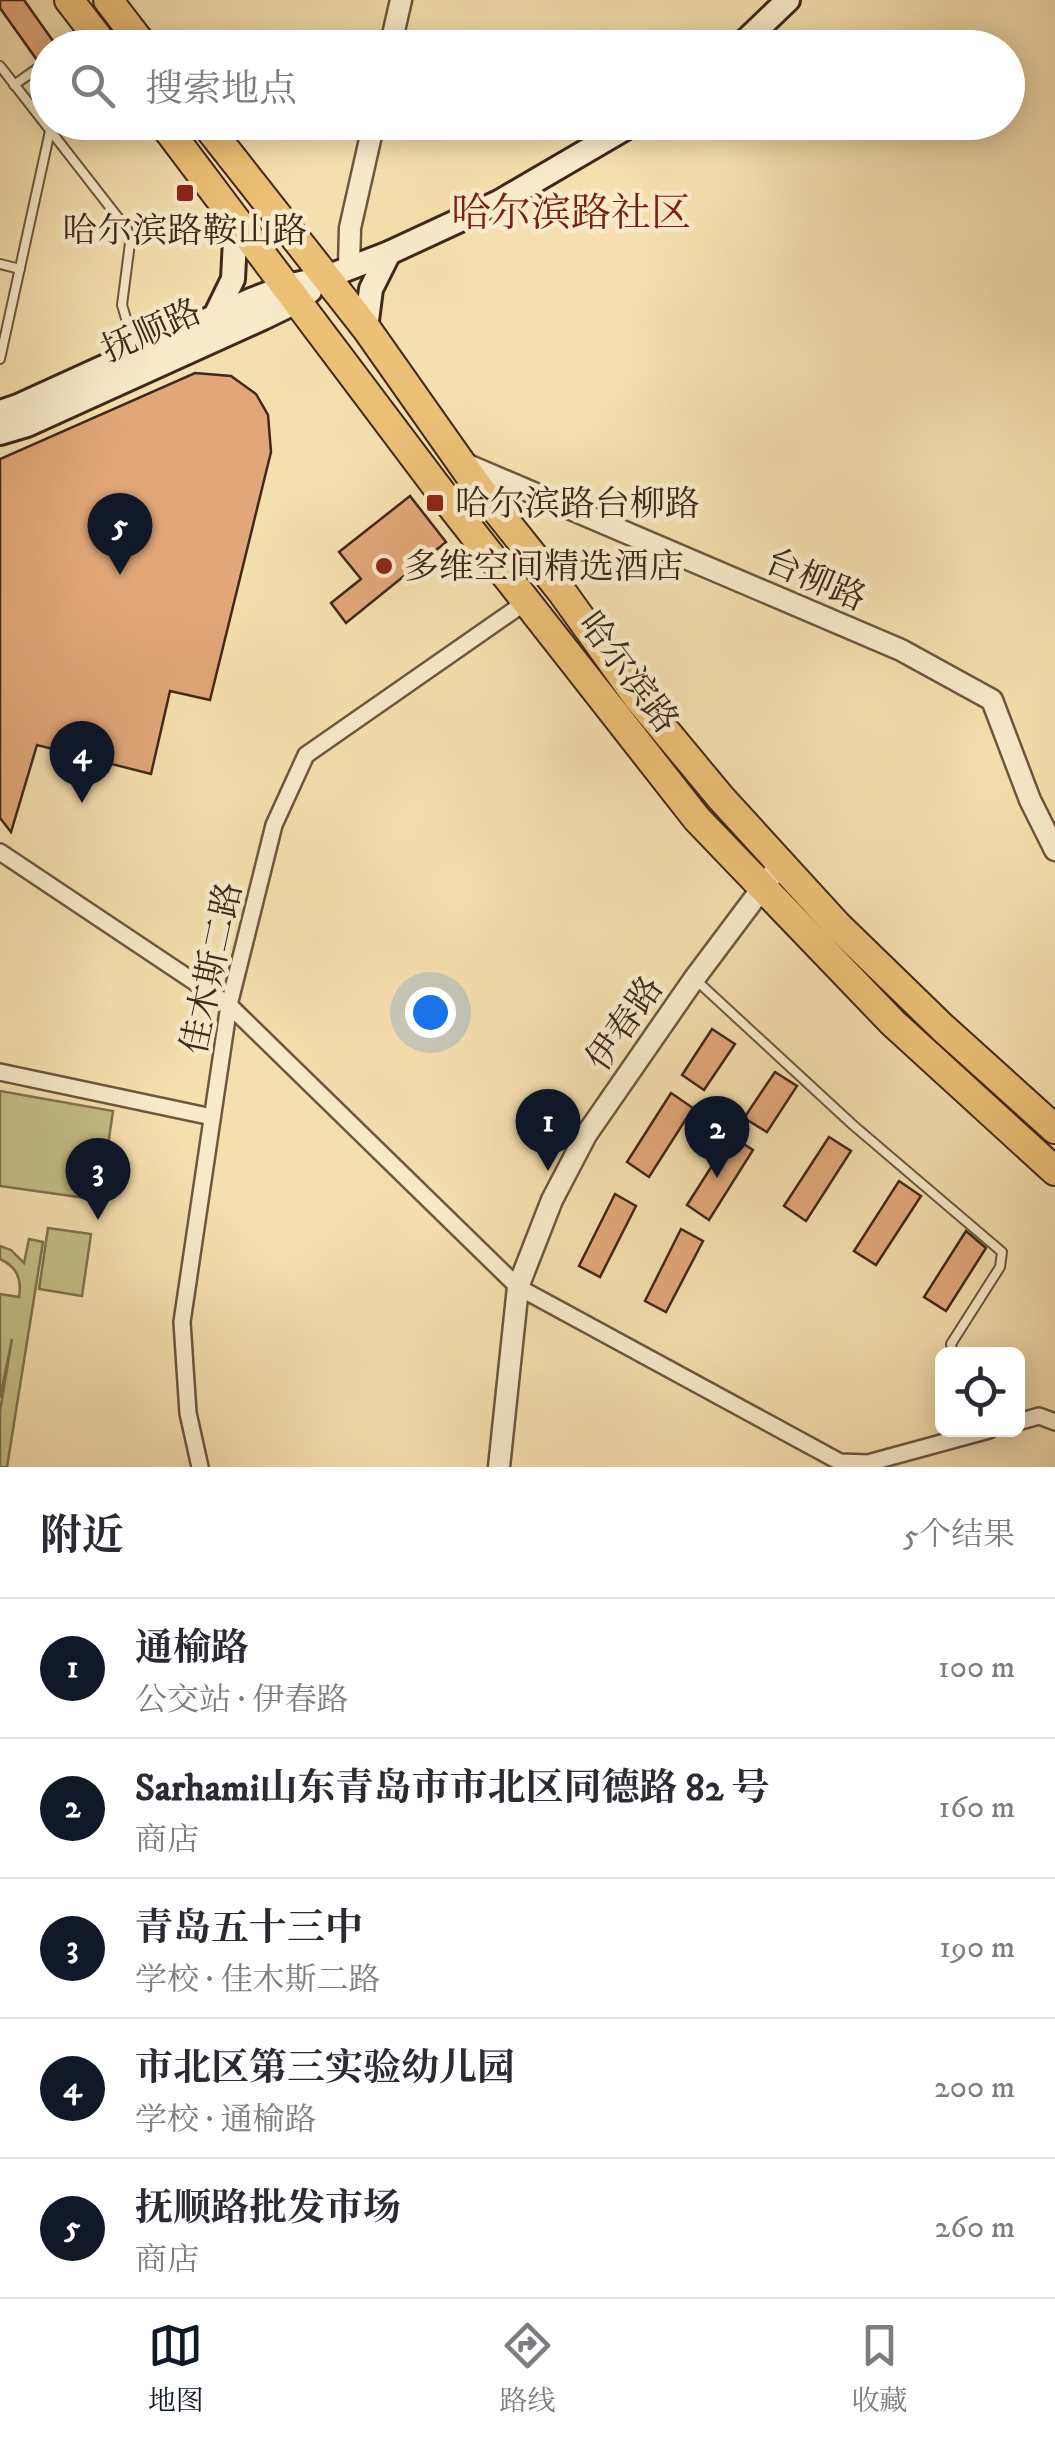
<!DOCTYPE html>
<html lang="zh">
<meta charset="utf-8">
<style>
body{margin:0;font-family:"IM FELL DW Pica","Noto Serif SC",serif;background:#f7f7f7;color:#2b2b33}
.controls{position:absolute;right:30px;bottom:30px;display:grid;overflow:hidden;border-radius:15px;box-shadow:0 5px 25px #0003}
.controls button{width:90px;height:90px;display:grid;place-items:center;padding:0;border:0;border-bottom:2px solid #e1e1e2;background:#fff;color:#2b2b33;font:50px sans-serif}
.you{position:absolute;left:430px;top:1012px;width:35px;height:35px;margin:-25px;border:8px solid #fff;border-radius:50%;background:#1a73e8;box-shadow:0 0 0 15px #1a73e833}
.badge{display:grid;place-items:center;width:65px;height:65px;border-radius:50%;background:#111827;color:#fff;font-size:32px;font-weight:700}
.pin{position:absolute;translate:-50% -82px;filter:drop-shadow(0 2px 5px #0008)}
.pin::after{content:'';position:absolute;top:52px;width:35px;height:30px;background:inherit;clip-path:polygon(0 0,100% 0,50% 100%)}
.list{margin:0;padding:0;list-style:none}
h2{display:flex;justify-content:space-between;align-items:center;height:130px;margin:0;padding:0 40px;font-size:42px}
h2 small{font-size:32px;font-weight:400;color:#7c7c81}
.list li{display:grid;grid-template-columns:65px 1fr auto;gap:30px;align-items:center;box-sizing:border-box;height:140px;padding:0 40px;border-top:2px solid #e1e1e2}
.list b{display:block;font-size:38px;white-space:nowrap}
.list p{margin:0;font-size:32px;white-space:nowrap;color:#7c7c81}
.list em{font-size:32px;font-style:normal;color:#7c7c81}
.icon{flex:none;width:55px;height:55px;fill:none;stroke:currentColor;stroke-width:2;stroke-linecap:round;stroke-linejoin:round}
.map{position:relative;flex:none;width:1055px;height:1467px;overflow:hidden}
.search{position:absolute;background:#fff;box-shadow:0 5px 25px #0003;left:30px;right:30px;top:30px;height:110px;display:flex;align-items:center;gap:25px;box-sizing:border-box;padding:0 35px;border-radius:55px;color:#7c7c81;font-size:38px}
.sheet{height:830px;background:#fff}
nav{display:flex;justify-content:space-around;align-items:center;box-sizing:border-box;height:140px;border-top:2px solid #e1e1e2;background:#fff;font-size:28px;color:#7c7c81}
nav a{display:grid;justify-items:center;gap:5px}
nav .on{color:#111827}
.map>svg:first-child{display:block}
</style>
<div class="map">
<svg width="1055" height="1467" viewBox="0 0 1055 1467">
<rect width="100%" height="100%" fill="#f6dfae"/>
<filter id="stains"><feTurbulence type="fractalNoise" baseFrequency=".002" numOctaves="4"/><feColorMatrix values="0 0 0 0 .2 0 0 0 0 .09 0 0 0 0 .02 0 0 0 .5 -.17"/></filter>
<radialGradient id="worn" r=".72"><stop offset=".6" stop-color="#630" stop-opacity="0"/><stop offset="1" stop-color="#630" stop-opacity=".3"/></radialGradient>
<g fill="#c4bf85" stroke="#827450" stroke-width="2.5">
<polygon points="0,1091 113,1111 100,1200 0,1186"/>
<polygon points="48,1228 91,1234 82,1296 39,1289"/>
<path d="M29,1239L43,1242L7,1467H0V1411L12,1339L0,1398V1294L19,1297C22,1279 17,1267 0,1259V1246L11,1250L24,1263Z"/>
</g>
<g fill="#e2a778" stroke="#40281a" stroke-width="2.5">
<polygon points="0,0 24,0 58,48 48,48 48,54 37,60 0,8"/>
<polygon points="195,373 231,376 256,394 268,415 271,452 210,700 170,691 151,774 37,745 11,832 0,818 0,459"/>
<polygon points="410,496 446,542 346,623 331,603 361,579 339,552"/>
<polygon points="712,1029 735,1044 704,1090 682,1075"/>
<polygon points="775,1072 797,1086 767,1132 744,1118"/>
<polygon points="671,1093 693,1108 649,1177 627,1162"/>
<polygon points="731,1136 753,1150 709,1220 687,1205"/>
<polygon points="829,1137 851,1151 806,1221 784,1206"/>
<polygon points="899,1181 921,1196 876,1265 854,1251"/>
<polygon points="615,1194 636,1206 600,1277 579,1266"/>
<polygon points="681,1229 703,1241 666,1312 645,1301"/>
<polygon points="966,1231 986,1248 946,1311 924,1297"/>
</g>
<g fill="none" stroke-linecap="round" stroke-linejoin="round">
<defs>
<g id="service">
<polyline points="65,48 88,31"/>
<polyline points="0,66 127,229 130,243 122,305 135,349"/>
<polyline points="14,85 48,61"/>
<polyline points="0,264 20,269"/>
<polyline points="0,359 50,131"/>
<polyline points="697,981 853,1125 1002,1252 1000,1267 951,1344 953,1354"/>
</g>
<g id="minor">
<polyline points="0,852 229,1005 518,1287 840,1462 868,1463 989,1430"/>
<polyline points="0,1072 212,1117"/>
<polyline points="1018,1422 1039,1416 1055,1422"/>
<polyline points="200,1467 188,1413 182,1322 229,1005 274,825 306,755 527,601"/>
</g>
<g id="tertiary">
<polyline points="390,48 401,0"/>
<polyline points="349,267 350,228 374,122"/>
<polyline points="463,463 901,650 992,700 1030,800 1055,850"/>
<polyline points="499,1467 518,1287 552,1200 586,1135 694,979 781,863"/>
</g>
<g id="secondary">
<polyline points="738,48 788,0"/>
<polyline points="214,318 233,279 236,220"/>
<polyline points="366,328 371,289 389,253"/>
<polyline points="0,412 18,406 251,300 287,286 324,278 389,253 499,202 636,122"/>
<polyline points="0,433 27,425 263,318 298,301 310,291"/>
</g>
<g id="trunk">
<polyline points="69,0 106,48"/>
<polyline points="108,0 145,48"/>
<polyline points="162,122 446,499 697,819 893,1023 1055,1171"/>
<polyline points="204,122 366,328 478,487 562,592 638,698 721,798 837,925 943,1028 1055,1129"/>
</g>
</defs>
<use href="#service" stroke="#6e563f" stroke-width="12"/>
<use href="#minor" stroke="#6e563f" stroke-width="20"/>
<use href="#tertiary" stroke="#6e563f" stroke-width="25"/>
<use href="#secondary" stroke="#40281a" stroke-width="28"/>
<use href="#trunk" stroke="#40281a" stroke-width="32"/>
<use href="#service" stroke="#f9eaca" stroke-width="8"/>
<use href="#minor" stroke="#f9eaca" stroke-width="15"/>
<use href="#tertiary" stroke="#f9eaca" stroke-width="20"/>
<use href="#secondary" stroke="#f9eaca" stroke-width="22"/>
<use href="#trunk" stroke="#ebc077" stroke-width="28"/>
</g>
<g fill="#8f2418" stroke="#f9eaca" stroke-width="4">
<rect x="175" y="183" width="20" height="20" rx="5"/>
<rect x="425" y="493" width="20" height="20" rx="5"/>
<circle cx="384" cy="566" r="10"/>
</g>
<g text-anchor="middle" stroke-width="9" stroke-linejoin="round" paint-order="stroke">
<g font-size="35" fill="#40281a" stroke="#f9eaca" text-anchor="start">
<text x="185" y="242" text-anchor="middle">哈尔滨路鞍山路</text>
<text x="455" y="515">哈尔滨路台柳路</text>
<text x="404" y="578">多维空间精选酒店</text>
</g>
<g font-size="35" fill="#40281a" stroke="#f9eaca">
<text transform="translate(151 330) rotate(-24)" y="12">抚顺路</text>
<text transform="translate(816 579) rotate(23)" y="12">台柳路</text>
<text transform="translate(629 672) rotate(53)" y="12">哈尔滨路</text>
<text transform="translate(211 968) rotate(-78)" y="12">佳木斯二路</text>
<text transform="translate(624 1023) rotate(-55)" y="12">伊春路</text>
</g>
<g font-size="40" fill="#7a1f14" stroke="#f9eaca">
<text x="571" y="226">哈尔滨路社区</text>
</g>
</g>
<rect width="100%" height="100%" filter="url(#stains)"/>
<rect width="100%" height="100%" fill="url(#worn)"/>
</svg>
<div class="controls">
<button><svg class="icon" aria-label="locate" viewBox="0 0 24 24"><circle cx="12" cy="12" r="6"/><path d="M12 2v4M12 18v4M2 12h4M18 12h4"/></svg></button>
</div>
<div class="you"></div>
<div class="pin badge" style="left:548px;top:1171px">1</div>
<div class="pin badge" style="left:717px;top:1178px">2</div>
<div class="pin badge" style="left:98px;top:1220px">3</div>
<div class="pin badge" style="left:82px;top:803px">4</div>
<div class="pin badge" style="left:120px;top:575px">5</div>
<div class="search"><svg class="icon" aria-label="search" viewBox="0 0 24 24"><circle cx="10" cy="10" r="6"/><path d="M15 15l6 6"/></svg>搜索地点</div>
</div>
<section class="sheet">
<h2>附近<small>5个结果</small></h2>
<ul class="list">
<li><span class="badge">1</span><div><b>通榆路</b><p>公交站 · 伊春路</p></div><em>100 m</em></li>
<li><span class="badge">2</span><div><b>Sarhami山东青岛市市北区同德路 82 号</b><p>商店</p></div><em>160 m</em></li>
<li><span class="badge">3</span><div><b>青岛五十三中</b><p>学校 · 佳木斯二路</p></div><em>190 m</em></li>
<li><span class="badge">4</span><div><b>市北区第三实验幼儿园</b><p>学校 · 通榆路</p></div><em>200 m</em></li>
<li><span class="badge">5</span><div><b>抚顺路批发市场</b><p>商店</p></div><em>260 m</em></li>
</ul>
</section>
<nav>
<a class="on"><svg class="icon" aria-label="map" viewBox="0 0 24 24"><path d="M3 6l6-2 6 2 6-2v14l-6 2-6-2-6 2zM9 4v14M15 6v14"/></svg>地图</a>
<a><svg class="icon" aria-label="directions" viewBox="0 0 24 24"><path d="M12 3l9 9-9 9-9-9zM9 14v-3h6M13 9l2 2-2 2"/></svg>路线</a>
<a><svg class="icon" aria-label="saved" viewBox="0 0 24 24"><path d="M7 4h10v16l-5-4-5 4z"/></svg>收藏</a>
</nav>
